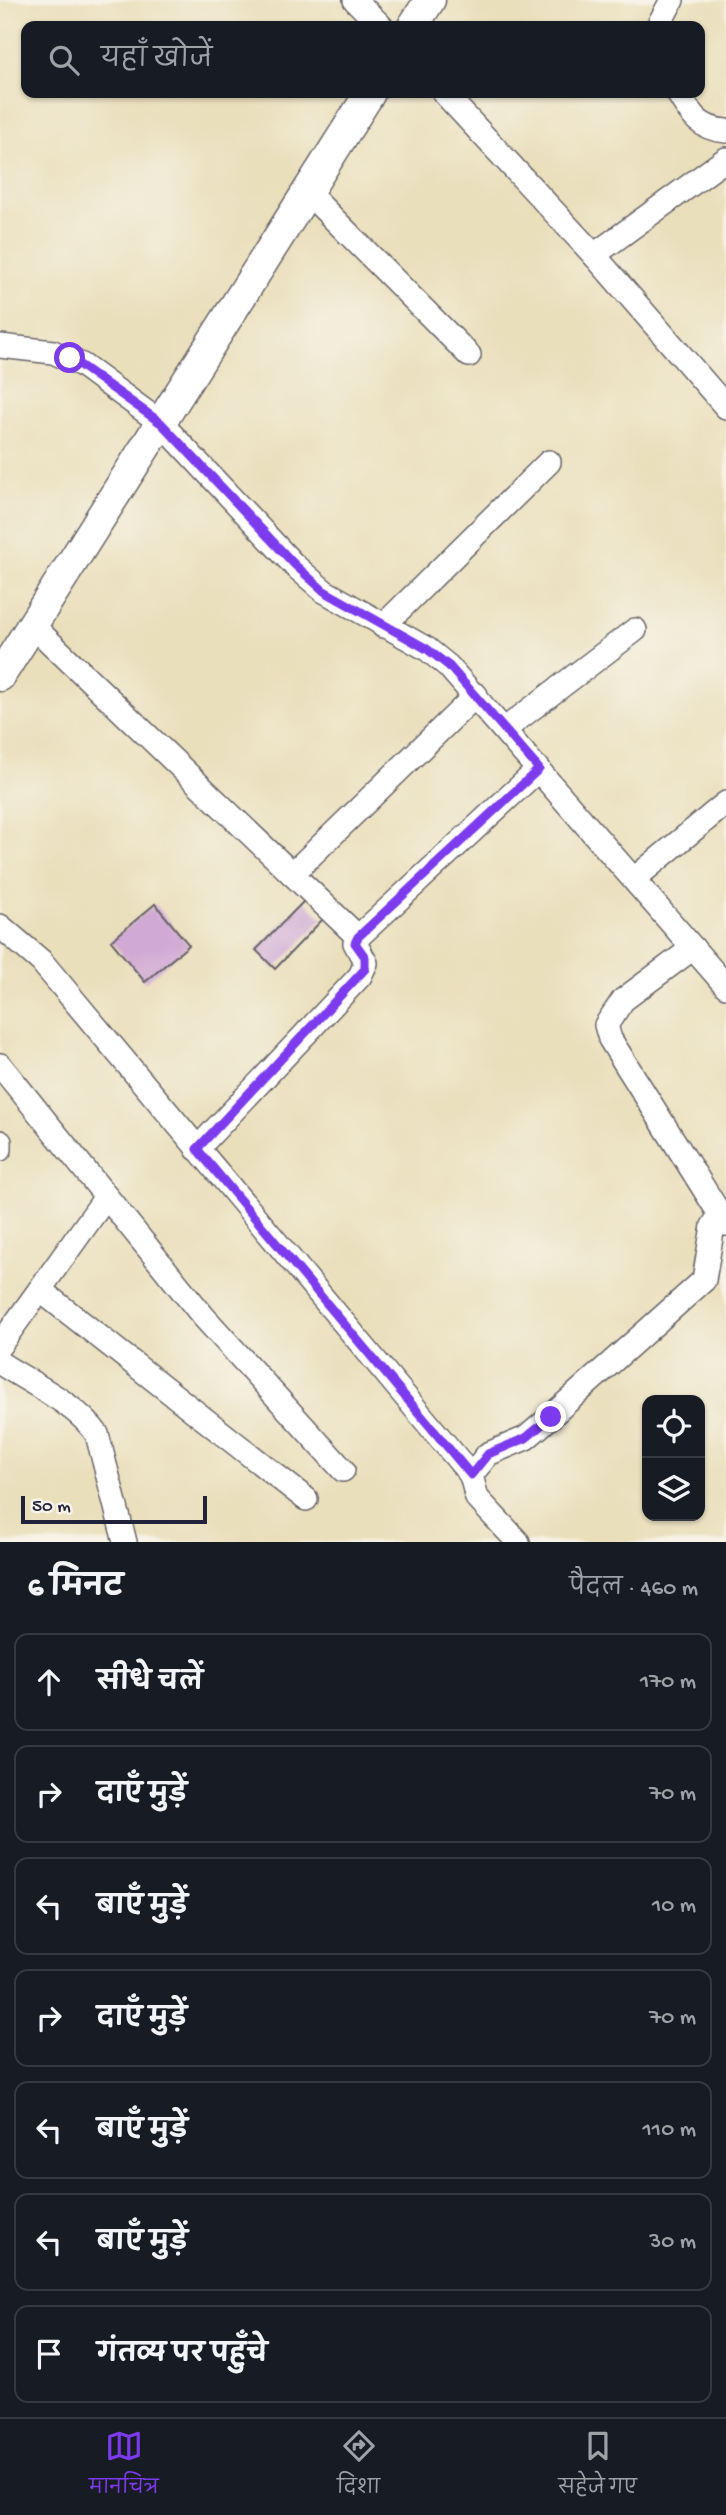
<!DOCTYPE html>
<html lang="hi">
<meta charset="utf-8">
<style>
body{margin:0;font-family:"Gochi Hand","Playpen Sans Deva",sans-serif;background:#242831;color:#f1f3f6}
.controls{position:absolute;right:21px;bottom:21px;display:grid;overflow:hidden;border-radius:14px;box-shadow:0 2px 5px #0004}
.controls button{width:63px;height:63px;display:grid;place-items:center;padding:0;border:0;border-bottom:2px solid #363941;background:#171b24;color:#f1f3f6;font:35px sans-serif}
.scale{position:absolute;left:21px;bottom:18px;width:186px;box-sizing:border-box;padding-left:7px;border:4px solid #22223b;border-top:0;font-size:19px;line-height:24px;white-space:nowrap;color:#22223b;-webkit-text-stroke:5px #f7f3e8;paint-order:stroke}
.stop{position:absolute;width:21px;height:21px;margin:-16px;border:5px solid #7c3aed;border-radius:50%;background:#fff}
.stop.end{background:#7c3aed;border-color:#fff;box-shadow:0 2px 7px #0008}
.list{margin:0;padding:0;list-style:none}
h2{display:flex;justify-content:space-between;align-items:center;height:91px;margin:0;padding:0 28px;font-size:30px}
h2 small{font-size:23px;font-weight:400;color:#9ea1a6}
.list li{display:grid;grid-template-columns:46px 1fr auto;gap:21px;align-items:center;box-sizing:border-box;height:98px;margin:0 14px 14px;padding:0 14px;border:2px solid #363941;border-radius:14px}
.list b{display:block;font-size:26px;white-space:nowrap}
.list em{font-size:23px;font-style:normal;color:#9ea1a6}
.icon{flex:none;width:38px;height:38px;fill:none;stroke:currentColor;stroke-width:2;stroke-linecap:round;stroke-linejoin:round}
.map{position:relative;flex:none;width:726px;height:1542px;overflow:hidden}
.search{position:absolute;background:#171b24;box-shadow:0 2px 5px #0004;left:21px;right:21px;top:21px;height:77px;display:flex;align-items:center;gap:18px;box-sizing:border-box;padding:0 24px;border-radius:14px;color:#9ea1a6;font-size:26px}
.sheet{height:875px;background:#171b24}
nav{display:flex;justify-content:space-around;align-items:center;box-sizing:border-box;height:98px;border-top:2px solid #363941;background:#171b24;font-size:19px;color:#9ea1a6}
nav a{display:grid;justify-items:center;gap:4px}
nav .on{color:#7c3aed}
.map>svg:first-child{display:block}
</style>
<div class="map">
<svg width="726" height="1542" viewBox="0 0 726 1542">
<rect width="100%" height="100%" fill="#f7f3e8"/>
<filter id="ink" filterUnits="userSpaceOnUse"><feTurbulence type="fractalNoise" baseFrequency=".0143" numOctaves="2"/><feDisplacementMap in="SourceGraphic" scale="14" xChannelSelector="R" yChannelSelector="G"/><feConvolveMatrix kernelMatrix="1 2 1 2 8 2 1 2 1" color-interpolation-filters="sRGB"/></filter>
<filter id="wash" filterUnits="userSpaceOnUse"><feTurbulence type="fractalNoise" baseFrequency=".00686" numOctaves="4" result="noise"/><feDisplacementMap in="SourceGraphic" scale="28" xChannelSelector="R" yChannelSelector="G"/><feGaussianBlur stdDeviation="1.57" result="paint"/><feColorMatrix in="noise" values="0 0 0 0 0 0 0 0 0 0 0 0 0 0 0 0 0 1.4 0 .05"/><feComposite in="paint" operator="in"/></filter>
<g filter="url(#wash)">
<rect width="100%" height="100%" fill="#eadfbb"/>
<g id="blocks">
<g fill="#d0a9d4">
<polygon points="304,901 323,919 275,969 256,950"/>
<polygon points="155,904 189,945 145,982 111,941"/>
</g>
</g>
</g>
<g filter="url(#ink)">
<use href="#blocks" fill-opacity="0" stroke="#686468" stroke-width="2"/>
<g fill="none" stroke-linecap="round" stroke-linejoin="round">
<defs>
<g id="minor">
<polyline points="355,0 381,26"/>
<polyline points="658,26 672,0"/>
<polyline points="444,93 594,255 726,407"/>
<path d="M678,93C691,115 699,129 726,131"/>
<polyline points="307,192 469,355"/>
<polyline points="594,255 726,159"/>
<polyline points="0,346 53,352 82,365 161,423 294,565 324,591 427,649 448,666 726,986"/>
<polyline points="32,625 358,937"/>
<polyline points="383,626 549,462"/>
<polyline points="505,729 635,630"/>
<polyline points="292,874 476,695"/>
<polyline points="634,879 726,803"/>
<polyline points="0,926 41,961 471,1475"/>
<polyline points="693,948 623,1000 606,1025 610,1039 726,1224"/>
<polyline points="0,1065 203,1316 343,1470"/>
<polyline points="0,1142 0,1149"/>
<polyline points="197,1149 360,976 366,963 355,943 358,937 539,769"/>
<polyline points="40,1290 306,1499"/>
<polyline points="0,1345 106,1197"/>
<path d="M0,1363C32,1384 75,1403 97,1434L125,1542"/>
<polyline points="518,1542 477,1498 471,1475 488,1454 526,1438 539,1427 704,1280 713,1226 720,1215"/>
</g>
<g id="tertiary">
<polyline points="413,26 430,0"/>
<polyline points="0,676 370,93"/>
</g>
</defs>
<use href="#minor" stroke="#686468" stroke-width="26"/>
<use href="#tertiary" stroke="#686468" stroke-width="33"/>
<use href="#minor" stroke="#fff" stroke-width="23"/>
<use href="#tertiary" stroke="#fff" stroke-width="30"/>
</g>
</g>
<g fill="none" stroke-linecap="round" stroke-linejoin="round" filter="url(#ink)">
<polyline stroke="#7c3aed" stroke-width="9" points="70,358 161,423 295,565 324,591 427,649 449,666 539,769 358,937 355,943 365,957 365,969 197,1149 471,1475 488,1454 526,1438 551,1417"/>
</g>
</svg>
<div class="controls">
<button><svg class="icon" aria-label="locate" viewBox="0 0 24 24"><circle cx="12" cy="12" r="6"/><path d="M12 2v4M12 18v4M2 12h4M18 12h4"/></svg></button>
<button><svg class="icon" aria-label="layers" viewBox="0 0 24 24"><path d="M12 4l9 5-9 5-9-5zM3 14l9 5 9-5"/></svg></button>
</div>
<div class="scale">50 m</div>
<div class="stop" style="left:70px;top:358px"></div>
<div class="stop end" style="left:551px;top:1417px"></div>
<div class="search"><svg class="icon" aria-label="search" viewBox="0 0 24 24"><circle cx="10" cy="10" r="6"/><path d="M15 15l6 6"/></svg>यहाँ खोजें</div>
</div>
<section class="sheet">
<h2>6 मिनट<small>पैदल · 460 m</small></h2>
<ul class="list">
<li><svg class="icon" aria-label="ahead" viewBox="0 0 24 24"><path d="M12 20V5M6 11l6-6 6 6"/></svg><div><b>सीधे चलें</b></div><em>170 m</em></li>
<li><svg class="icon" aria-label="right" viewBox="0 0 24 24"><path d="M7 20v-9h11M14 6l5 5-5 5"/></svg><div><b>दाएँ मुड़ें</b></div><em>70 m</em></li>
<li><svg class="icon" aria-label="left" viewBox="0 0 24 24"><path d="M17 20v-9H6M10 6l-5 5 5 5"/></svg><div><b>बाएँ मुड़ें</b></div><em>10 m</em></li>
<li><svg class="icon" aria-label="right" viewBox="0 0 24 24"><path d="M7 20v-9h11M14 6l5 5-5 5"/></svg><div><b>दाएँ मुड़ें</b></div><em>70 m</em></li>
<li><svg class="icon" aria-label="left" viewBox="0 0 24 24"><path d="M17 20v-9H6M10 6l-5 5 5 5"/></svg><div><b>बाएँ मुड़ें</b></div><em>110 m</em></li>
<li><svg class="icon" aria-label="left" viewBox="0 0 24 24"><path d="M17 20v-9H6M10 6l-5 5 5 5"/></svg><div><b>बाएँ मुड़ें</b></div><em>30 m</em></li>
<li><svg class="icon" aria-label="arrive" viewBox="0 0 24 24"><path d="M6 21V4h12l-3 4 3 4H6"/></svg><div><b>गंतव्य पर पहुँचे</b></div></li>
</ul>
</section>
<nav>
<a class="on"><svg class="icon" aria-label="map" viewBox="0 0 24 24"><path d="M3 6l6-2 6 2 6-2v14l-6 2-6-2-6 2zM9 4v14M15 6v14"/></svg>मानचित्र</a>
<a><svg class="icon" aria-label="directions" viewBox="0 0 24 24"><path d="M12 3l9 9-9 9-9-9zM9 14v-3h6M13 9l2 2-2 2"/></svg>दिशा</a>
<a><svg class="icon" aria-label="saved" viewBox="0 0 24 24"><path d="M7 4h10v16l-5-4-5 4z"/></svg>सहेजे गए</a>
</nav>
